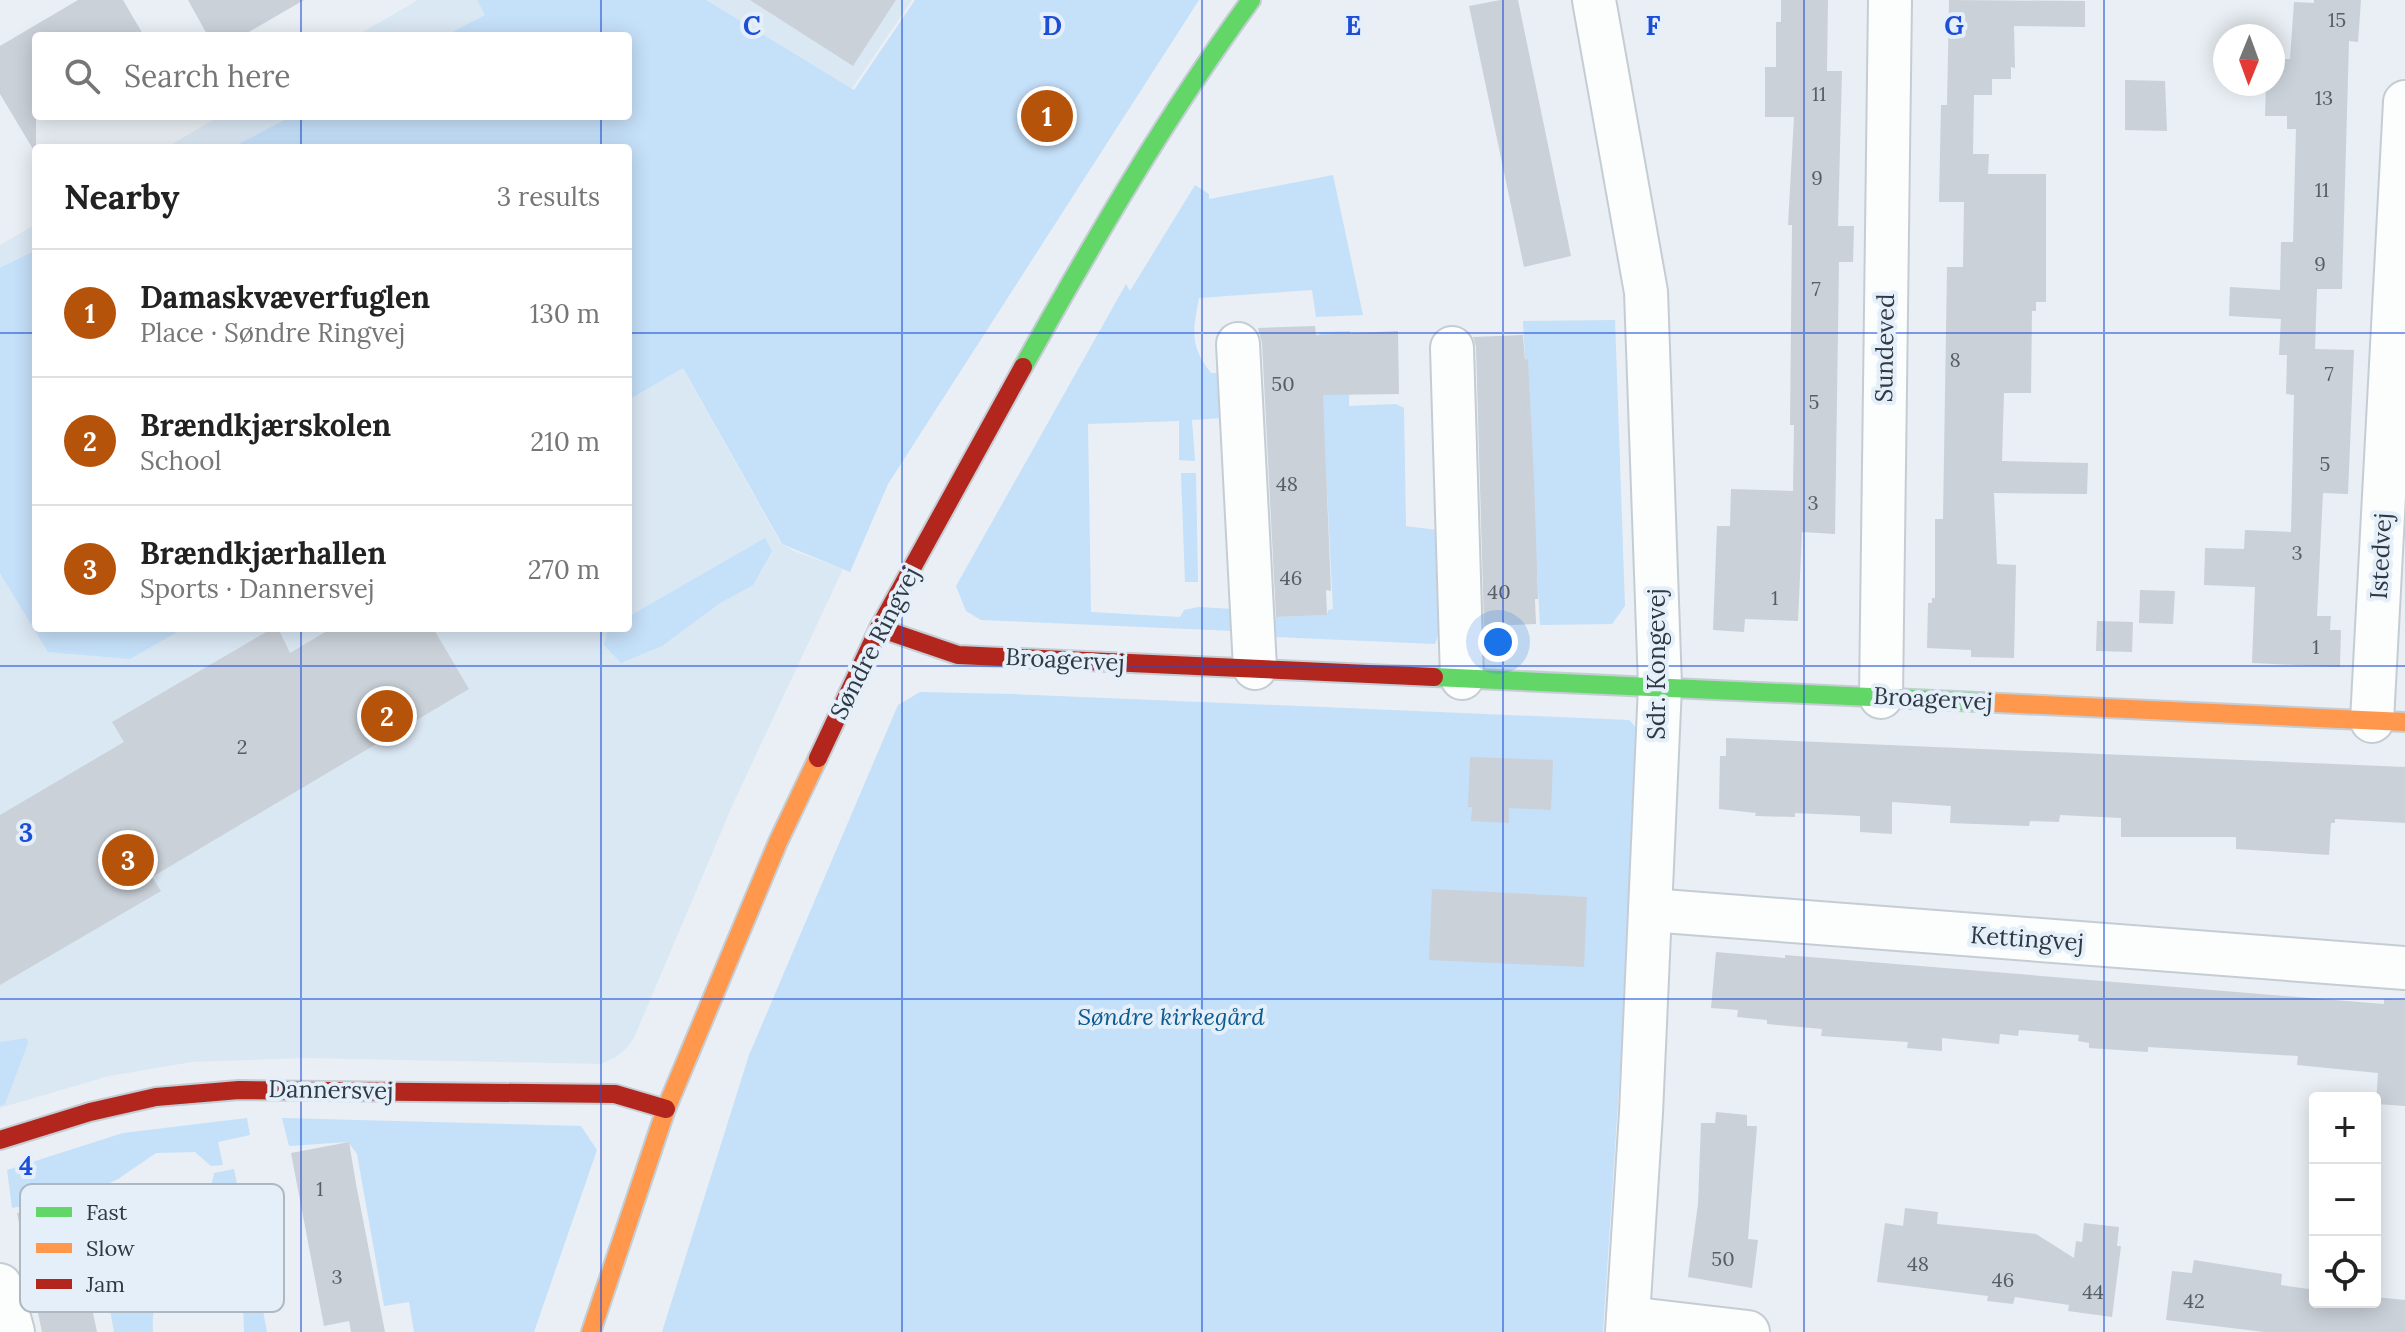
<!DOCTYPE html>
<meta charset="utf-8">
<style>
body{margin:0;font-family:Lora,serif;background:#f2f2f2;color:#222}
.controls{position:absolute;right:24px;bottom:24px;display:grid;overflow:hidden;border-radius:8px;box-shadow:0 4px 20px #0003}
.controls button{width:72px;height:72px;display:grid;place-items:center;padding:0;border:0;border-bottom:2px solid #e0e0e0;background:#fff;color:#222;font:40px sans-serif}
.compass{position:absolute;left:2213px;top:24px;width:72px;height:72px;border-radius:50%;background:#fff;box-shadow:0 4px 20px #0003;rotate:181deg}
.you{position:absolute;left:1498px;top:642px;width:28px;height:28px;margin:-20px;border:6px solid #fff;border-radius:50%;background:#1a73e8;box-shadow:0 0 0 12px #1a73e833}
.badge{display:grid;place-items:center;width:52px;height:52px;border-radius:50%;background:#b45309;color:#fff;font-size:26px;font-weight:700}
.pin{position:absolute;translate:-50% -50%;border:4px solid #fff;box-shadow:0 2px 8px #0006}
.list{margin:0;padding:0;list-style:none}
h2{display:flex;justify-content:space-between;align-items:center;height:104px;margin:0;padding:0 32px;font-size:34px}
h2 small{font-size:26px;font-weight:400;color:#767676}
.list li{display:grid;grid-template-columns:52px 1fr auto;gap:24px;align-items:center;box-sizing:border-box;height:128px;padding:0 32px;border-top:2px solid #e0e0e0}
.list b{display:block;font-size:30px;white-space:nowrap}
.list p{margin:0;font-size:26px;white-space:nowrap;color:#767676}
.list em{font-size:26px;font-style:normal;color:#767676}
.icon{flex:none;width:44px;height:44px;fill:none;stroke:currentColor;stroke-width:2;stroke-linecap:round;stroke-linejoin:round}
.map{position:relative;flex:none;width:2405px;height:1332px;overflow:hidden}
.search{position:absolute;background:#fff;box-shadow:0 4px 20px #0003;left:32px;top:32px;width:600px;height:88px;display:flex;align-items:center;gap:20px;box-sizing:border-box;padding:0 28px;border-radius:8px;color:#767676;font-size:30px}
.panel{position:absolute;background:#fff;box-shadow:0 4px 20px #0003;left:32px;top:144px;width:600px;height:488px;border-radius:8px}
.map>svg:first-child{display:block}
</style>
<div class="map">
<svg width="2405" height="1332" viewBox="0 0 2405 1332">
<rect width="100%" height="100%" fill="#e9eff4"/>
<g fill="#dae8f4">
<polygon points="418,0 477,0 497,36 356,36"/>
<polygon points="641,0 912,0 844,100"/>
<polygon points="220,116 542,116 560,148 165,148"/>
<polygon points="36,224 36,628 628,628 628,270 781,544 794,551 843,569 733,804 634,1038 626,1049 616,1057 601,1064 306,1058 192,1062 109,1076 0,1108 0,245"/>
</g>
<g fill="#c5e0f9">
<polygon points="477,0 706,0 854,90 915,0 1199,0 888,484 850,572 782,544 683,368 628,400 628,148 231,148 292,116 628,116 628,36 445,36 485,15"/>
<path d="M1333,175L1363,315L1316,317L1312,290L1199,298C1193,331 1189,345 1211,373H1221L1223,418L1192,420L1195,461L1179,460V421L1088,424L1091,612L1180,617L1184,610L1198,607L1235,609L1234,631L981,620L966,611L956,586L1126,284L1130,291L1195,185L1209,194V199Z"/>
<polygon points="36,250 36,628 184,628 130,659 48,652 0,573 0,268"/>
<polygon points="1615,320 1625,606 1612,624 1540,625 1523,321"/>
<polygon points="1350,331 1349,406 1396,404 1404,408 1406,526 1438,530 1438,635 1435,644 1275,637 1274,617 1327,615 1328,610 1333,609 1319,332"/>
<polygon points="1181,473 1196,473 1198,582 1185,582"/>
<polygon points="765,538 772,551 753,585 720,603 662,646 621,663 604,645 608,629 628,628 628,617"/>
<polygon points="920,692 1012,694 1629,720 1642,734 1603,1332 662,1332 749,1055 898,705"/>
<polygon points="27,1038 28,1043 5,1104 0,1106 0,1042"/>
<polygon points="247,1118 250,1135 218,1142 223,1165 211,1166 195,1152 156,1153 118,1179 99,1188 78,1196 12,1208 7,1170 123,1133"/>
<polygon points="282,1118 581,1126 597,1150 534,1332 414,1332 409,1302 384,1306 357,1154 348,1142 289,1146"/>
<path d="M234,1169L257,1281L236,1287C228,1282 218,1273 208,1271C169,1264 150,1298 153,1332H114L90,1200L120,1195C125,1199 130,1204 136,1206C165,1215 210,1209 214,1173Z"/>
<polygon points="260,1294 267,1332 244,1332 243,1297"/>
</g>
<g fill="#cad1d8">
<polygon points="78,0 123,0 144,36 36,36 36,154 0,94 0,46"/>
<polygon points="188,0 304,0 242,36 208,36"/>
<polygon points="750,0 896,0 853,66"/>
<polygon points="1500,0 1518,0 1571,256 1524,267 1469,6"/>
<polygon points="1781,0 1828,0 1827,71 1842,71 1838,226 1854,226 1853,262 1839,262 1835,534 1802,532 1798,621 1745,619 1744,632 1713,630 1717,526 1730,526 1731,489 1793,491 1794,425 1790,425 1792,225 1788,225 1794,117 1765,117 1765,67 1776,67 1776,22 1781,22"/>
<polygon points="1949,0 2085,1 2085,27 2014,26 2015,68 2011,67 2011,79 1992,79 1992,95 1974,95 1973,154 1989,154 1988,174 2046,174 2046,302 2036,302 2036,311 2032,311 2031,393 2004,393 2002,461 2088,463 2087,494 1994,493 1997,564 2016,565 2014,658 1971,657 1971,650 1927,648 1928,603 1932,603 1932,598 1935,598 1935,519 1943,519 1947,267 1963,267 1964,202 1939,202 1941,105 1947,105"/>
<polygon points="2314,0 2361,0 2358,42 2349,41 2342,289 2317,289 2315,349 2354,350 2348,494 2323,493 2317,616 2331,616 2330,630 2341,630 2340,667 2252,663 2255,587 2204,585 2205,548 2244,549 2245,530 2291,532 2294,395 2286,394 2287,355 2279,355 2281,319 2229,316 2230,287 2280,290 2281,242 2293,242 2296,129 2287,129 2287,116 2265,116 2266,84 2273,84 2273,59 2290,59 2294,2 2314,3"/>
<polygon points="2125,80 2165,81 2167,131 2125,130"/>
<polygon points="1315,326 1316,335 1398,331 1399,394 1323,395 1331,591 1326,590 1327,615 1276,617 1262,343 1258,328"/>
<polygon points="1523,335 1525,360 1528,359 1534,480 1538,599 1535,599 1536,624 1484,626 1476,347 1473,337"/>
<polygon points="2140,590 2175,591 2173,624 2139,623"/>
<polygon points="2097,621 2133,622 2132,652 2096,651"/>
<polygon points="273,628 278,628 290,653 332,628 433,628 469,689 152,877 161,891 0,985 0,815 124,742 112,722"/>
<polygon points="1726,738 2405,767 2405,823 2335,819 2335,823 2331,823 2329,855 2236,849 2236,837 2121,837 2121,818 2060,815 2059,822 2030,821 2029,826 1950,823 1951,806 1892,802 1892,834 1860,832 1860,816 1795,813 1795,817 1755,816 1756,813 1719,809 1720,756 1726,756"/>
<polygon points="1470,757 1553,760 1551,810 1509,808 1509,823 1471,821 1472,807 1468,807"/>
<polygon points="1432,889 1587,897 1584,967 1429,960"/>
<polygon points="1716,952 1785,958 1785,955 2384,1004 2384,999 2405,1000 2405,1106 2376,1104 2378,1073 2297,1065 2298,1056 2148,1047 2148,1052 2089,1048 2089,1043 2078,1041 2079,1035 2019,1030 2018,1036 2000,1034 1999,1044 1942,1038 1942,1051 1907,1048 1908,1042 1821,1036 1822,1029 1767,1024 1767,1020 1737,1017 1738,1010 1711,1008"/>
<polygon points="1716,1112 1747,1115 1747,1126 1757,1126 1748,1239 1758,1240 1752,1288 1688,1277 1698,1204 1701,1123 1715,1123"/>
<polygon points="349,1142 356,1184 385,1332 351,1332 349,1321 324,1326 291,1153"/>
<polygon points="75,1201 97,1307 92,1308 97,1332 42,1332 17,1213"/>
<polygon points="1905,1208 1938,1212 1937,1224 2036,1234 2074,1258 2076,1241 2082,1242 2084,1223 2119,1227 2117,1246 2121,1246 2112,1317 2068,1311 2069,1305 2015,1297 2013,1304 1987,1301 1988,1296 1877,1282 1885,1223 1903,1226"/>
<polygon points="2194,1260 2282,1274 2281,1285 2315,1290 2315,1302 2375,1302 2375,1297 2405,1300 2405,1332 2264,1332 2166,1320 2172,1271 2192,1273"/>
</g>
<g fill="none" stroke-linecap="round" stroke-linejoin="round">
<defs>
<g id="street">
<polyline points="1594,0 1646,292 1660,686 1641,1113 1627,1332"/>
<polyline points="1238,344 1255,668"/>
<polyline points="1452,348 1462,678"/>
<polyline points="1881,697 1890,0"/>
<polyline points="2372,721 2405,102"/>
<polyline points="1650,910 2405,968"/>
<polyline points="0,1285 13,1332"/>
<polyline points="1628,1318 1748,1332"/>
</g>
<g id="fast">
<path d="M1023,367C1093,242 1166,116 1251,0"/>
<polyline points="1434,677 1978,702"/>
</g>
<g id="slow">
<polyline points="1978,702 2405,722"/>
<polyline points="591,1332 666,1109 778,842 818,758"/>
</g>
<g id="jam">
<polyline points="879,628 958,655 1434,677"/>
<polyline points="818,758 879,628 1023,367"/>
<polyline points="0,1140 90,1112 156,1097 239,1090 615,1094 666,1109"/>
</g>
</defs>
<use href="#street" stroke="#c5cdd4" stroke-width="46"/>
<use href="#fast" stroke="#c5cdd4" stroke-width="22"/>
<use href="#slow" stroke="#c5cdd4" stroke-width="22"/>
<use href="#jam" stroke="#c5cdd4" stroke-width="22"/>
<use href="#street" stroke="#fcfdfd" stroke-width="42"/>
<use href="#fast" stroke="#63d668" stroke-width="18"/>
<use href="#slow" stroke="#ff974d" stroke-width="18"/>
<use href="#jam" stroke="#b3261e" stroke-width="18"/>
</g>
<path fill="none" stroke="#1d4ed8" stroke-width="2" stroke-opacity="0.55" d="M301,0V36M601,0V36M902,0V1332M1202,0V1332M1503,0V1332M1804,0V1332M2104,0V1332M301,116V148M601,116V148M0,333H36M628,333H2405M301,628V1332M601,628V1332M0,666H2405M0,999H2405"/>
<g text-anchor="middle" stroke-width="8" stroke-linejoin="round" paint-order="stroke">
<g font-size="20" fill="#555f68">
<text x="2337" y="27">15</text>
<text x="1819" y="101">11</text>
<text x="2324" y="105">13</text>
<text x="1817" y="185">9</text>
<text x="2322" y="197">11</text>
<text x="2320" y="271">9</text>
<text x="1816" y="296">7</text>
<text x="1955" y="367">8</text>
<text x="2329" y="381">7</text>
<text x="1283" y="391">50</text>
<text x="1814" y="409">5</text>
<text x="2325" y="471">5</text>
<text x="1287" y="491">48</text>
<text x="1813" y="510">3</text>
<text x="2297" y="560">3</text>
<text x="1291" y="585">46</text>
<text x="1499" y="599">40</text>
<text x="1775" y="605">1</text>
<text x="2316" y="654">1</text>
<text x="242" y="754">2</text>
<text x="320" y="1196">1</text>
<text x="1723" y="1266">50</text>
<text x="1918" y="1271">48</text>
<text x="337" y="1284">3</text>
<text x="2003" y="1287">46</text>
<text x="2093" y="1299">44</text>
<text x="2194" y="1308">42</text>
</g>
<g font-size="24" fill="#2e3943" stroke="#e4eff9">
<text transform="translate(1885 348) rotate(-89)" y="8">Sundeved</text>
<text transform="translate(2381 556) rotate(-87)" y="8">Istedvej</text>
<text transform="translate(875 643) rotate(-63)" y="8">Søndre Ringvej</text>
<text transform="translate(1065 660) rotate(3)" y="8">Broagervej</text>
<text transform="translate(1657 664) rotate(-90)" y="8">Sdr. Kongevej</text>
<text transform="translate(1933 699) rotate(3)" y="8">Broagervej</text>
<text transform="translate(2027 939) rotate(4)" y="8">Kettingvej</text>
<text transform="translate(331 1090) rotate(1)" y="8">Dannersvej</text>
</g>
<g font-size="24" font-style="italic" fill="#0a5c93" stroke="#e4eff9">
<text x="1171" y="1025">Søndre kirkegård</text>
</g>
</g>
<rect x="20" y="1184" width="264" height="128" rx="12" fill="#e4eff9" stroke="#adb8c2" stroke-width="2"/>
<rect x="36" y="1207" width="36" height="10" fill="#63d668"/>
<rect x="36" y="1243" width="36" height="10" fill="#ff974d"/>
<rect x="36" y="1279" width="36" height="10" fill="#b3261e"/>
<g font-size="22" fill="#2e3943">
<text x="86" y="1220">Fast</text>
<text x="86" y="1256">Slow</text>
<text x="86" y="1292">Jam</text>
</g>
<g font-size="26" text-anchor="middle" font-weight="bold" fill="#1d4ed8" stroke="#e4eff9" stroke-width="8" stroke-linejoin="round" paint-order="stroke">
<text x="752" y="35">C</text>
<text x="1052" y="35">D</text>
<text x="1353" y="35">E</text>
<text x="1653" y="35">F</text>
<text x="1954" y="35">G</text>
<text x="26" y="842">3</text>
<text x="26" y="1175">4</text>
</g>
</svg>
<div class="controls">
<button>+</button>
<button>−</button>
<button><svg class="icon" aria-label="locate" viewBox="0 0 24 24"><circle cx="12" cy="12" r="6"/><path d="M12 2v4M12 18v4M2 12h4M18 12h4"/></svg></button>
</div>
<svg class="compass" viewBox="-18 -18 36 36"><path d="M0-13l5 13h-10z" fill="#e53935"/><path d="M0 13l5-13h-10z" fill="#767676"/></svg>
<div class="you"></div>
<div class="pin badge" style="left:1047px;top:116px">1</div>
<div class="pin badge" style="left:387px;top:716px">2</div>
<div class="pin badge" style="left:128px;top:860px">3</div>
<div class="search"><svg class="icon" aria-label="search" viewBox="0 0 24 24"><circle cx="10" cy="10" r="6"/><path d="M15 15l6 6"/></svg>Search here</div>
<section class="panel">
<h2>Nearby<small>3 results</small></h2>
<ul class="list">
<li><span class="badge">1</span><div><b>Damaskvæverfuglen</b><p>Place · Søndre Ringvej</p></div><em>130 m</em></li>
<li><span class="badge">2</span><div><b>Brændkjærskolen</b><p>School</p></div><em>210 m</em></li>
<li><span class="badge">3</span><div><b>Brændkjærhallen</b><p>Sports · Dannersvej</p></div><em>270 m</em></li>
</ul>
</section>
</div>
